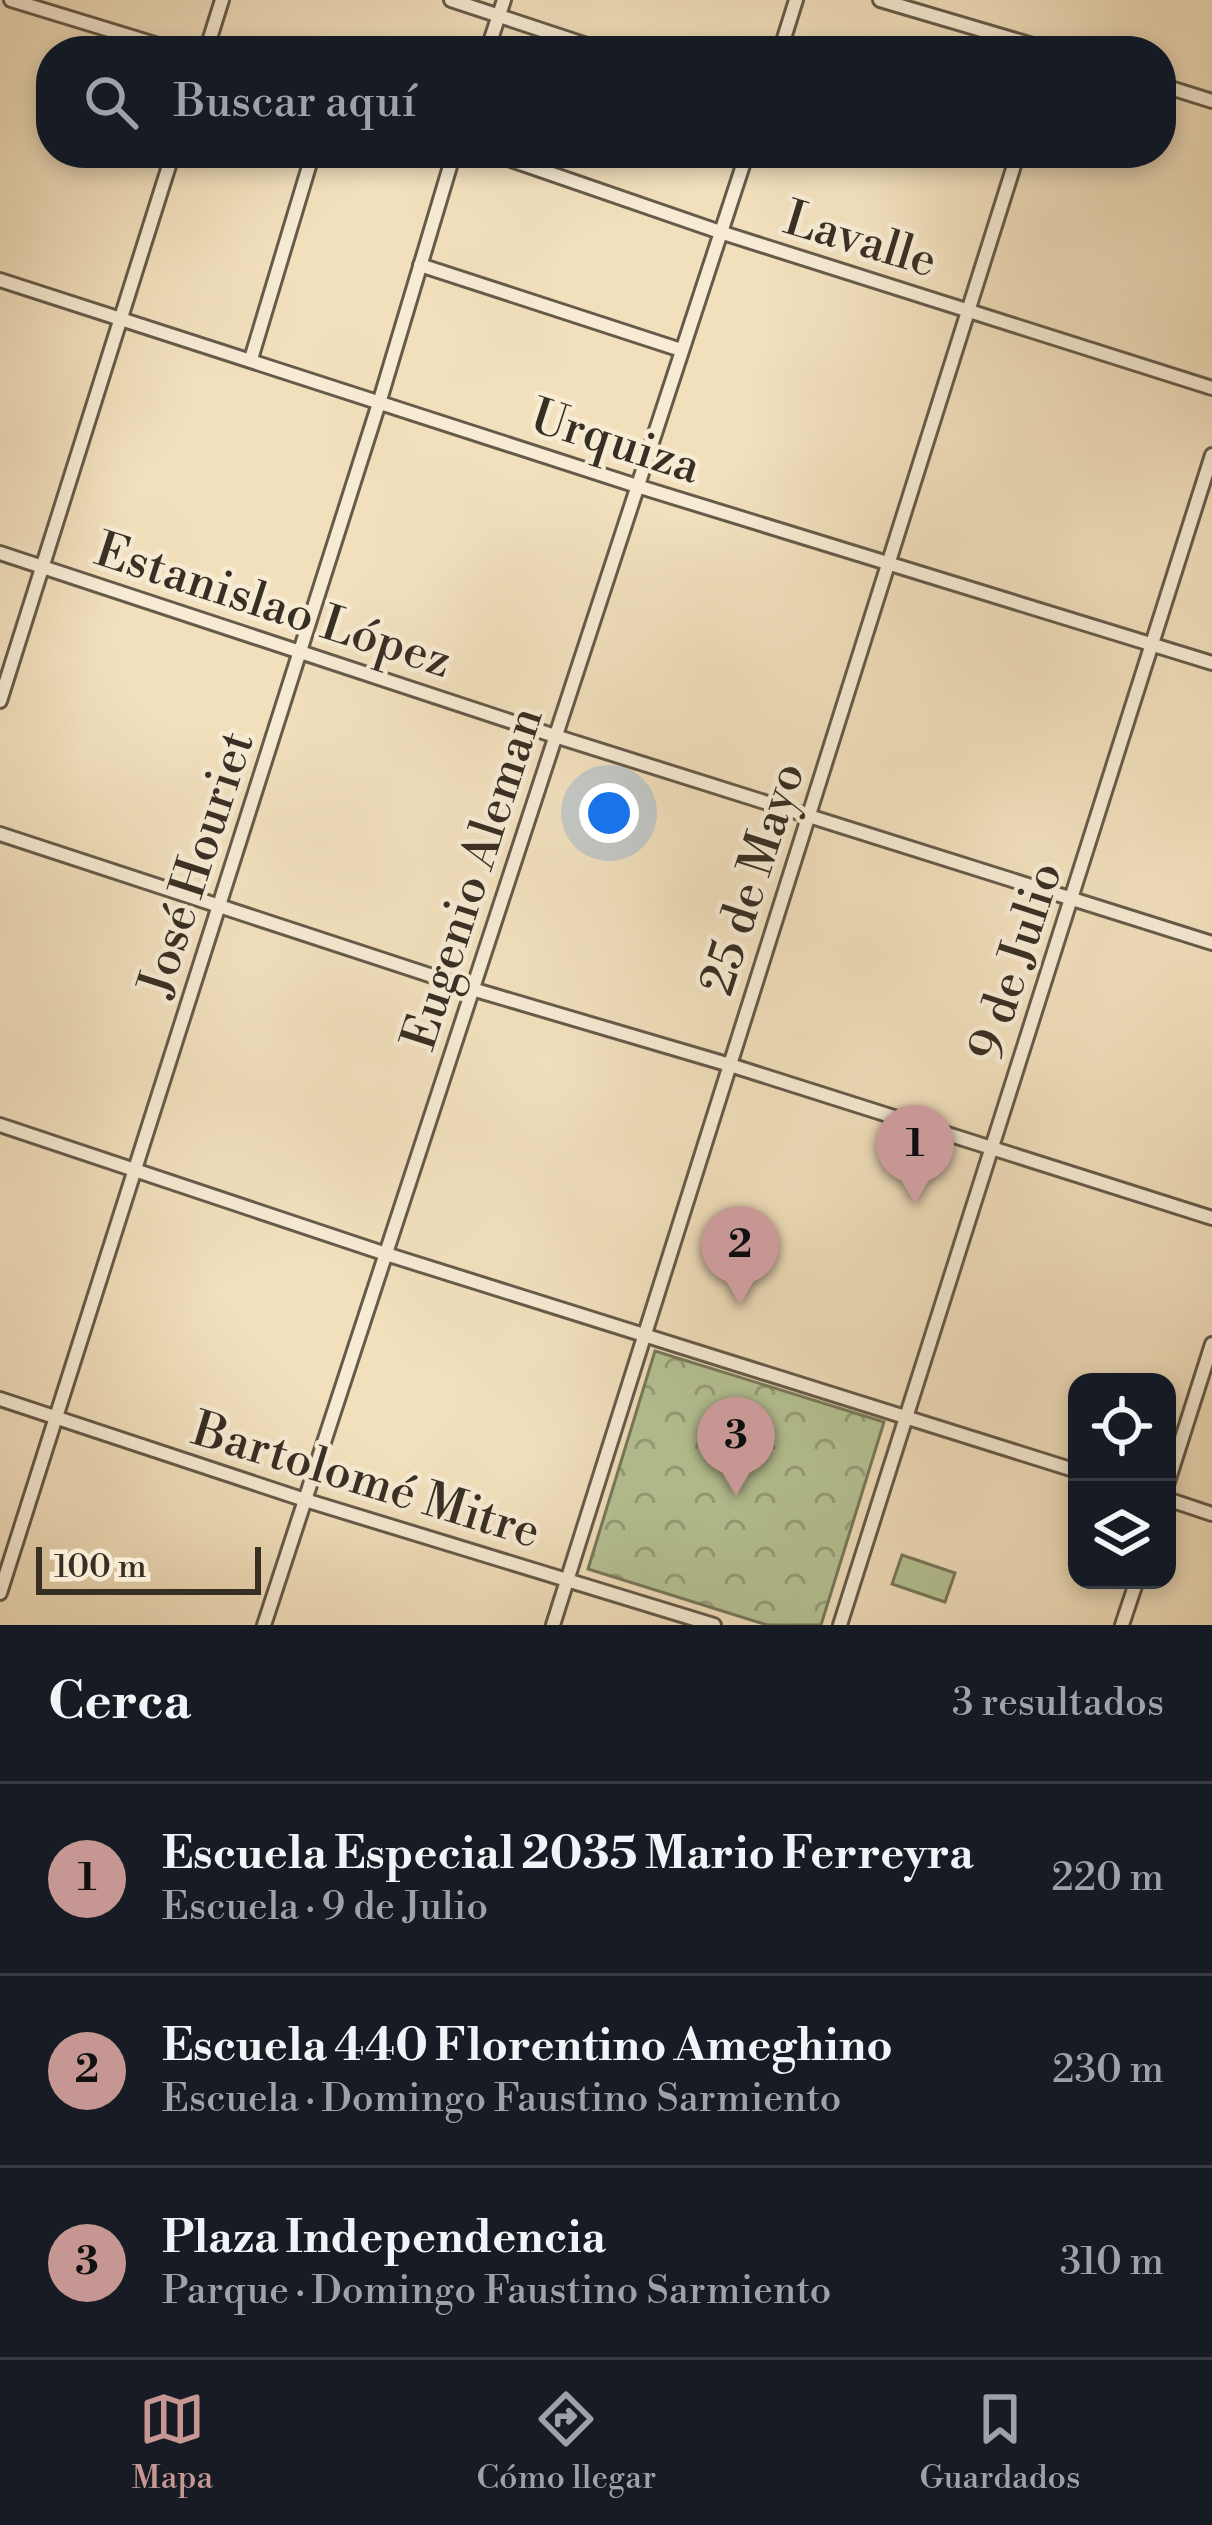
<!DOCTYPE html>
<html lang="es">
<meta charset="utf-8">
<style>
body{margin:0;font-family:"Libre Bodoni",serif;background:#20242c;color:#f1f3f6}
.controls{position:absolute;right:36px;bottom:36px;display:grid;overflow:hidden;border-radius:24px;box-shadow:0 6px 18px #0003}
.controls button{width:108px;height:108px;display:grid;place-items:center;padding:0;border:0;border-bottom:3px solid #363941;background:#171b24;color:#f1f3f6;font:60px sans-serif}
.scale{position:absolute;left:36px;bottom:30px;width:225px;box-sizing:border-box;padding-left:12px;border:6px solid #382f24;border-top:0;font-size:33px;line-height:42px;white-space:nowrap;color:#382f24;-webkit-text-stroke:9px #f7ebd4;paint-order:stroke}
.you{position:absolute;left:609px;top:813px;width:42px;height:42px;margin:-30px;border:9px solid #fff;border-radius:50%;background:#1a73e8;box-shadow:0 0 0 18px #1a73e833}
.badge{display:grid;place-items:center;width:78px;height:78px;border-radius:50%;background:#c59692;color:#111;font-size:39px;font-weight:700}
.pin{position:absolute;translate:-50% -99px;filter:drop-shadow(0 3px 6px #0008)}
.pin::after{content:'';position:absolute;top:63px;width:42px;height:36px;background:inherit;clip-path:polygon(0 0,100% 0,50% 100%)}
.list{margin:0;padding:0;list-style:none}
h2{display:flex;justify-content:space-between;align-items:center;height:156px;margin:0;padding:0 48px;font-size:51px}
h2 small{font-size:39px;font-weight:400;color:#9ea1a6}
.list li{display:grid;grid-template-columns:78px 1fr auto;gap:36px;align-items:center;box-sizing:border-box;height:192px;padding:0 48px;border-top:3px solid #363941}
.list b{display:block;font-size:45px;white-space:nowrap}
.list p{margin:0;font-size:39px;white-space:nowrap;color:#9ea1a6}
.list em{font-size:39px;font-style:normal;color:#9ea1a6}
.icon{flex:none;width:66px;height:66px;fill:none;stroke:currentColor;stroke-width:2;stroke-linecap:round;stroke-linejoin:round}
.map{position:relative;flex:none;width:1212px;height:1625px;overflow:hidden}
.search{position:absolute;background:#171b24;box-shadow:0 6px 18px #0003;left:36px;right:36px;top:36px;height:132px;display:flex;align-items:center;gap:30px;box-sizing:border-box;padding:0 42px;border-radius:48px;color:#9ea1a6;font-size:45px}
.sheet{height:732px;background:#171b24}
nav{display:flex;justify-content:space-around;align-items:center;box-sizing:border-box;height:168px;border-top:3px solid #363941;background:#171b24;font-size:33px;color:#9ea1a6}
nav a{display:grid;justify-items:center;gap:6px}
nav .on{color:#c59692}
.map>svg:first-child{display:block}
</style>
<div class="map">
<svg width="1212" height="1625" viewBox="0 0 1212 1625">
<defs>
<pattern id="forest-crowns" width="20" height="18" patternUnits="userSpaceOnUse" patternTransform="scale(3)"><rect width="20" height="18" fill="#b6c394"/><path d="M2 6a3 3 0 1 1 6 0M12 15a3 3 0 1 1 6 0" fill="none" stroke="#959f79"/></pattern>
</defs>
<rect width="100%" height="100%" fill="#f2e0bd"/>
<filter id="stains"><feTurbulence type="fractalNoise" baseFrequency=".00167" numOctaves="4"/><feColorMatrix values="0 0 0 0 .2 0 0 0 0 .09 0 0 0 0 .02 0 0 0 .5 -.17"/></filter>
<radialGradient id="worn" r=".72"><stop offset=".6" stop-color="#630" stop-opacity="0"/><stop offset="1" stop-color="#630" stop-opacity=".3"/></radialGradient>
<polygon fill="#b6c394" stroke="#77795c" stroke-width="3" points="902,1555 955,1573 945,1602 892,1584"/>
<polygon fill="url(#forest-crowns)" stroke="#77795c" stroke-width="3" points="655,1351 884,1422 821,1625 767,1625 588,1569"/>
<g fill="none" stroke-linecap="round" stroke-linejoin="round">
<defs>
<g id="street">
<polyline points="11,0 178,51"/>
<polyline points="451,0 605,51"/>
<polyline points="880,0 1053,51"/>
<polyline points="206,51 222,0"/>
<polyline points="487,51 504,0"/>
<polyline points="780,51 796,0"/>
<polyline points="1161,85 1212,101"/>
<polyline points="491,153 720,232 1212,388"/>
<polyline points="420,265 681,350"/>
<polyline points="0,280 637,486 1212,663"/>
<polyline points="251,359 313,153"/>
<polyline points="0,553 555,736 1212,943"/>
<polyline points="0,701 173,153"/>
<polyline points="0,834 472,989 730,1065 1212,1218"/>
<polyline points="0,1125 386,1254 1077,1471"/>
<polyline points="0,1399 305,1500 714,1625"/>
<polyline points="1167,1485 1212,1344"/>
<polyline points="1167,1499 1212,1514"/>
<polyline points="0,1593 380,400 454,153"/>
<polyline points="264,1625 747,153"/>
<polyline points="553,1625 1018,153"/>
<polyline points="840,1625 1212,455"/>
<polyline points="1122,1625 1137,1580"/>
</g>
</defs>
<use href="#street" stroke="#665b4a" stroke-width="18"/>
<use href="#street" stroke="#f7ebd4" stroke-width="12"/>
</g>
<g text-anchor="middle" stroke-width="9" stroke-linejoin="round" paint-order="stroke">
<g font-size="48" fill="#382f24" stroke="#f7ebd4">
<text transform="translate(861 238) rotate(17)" y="17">Lavalle</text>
<text transform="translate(616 440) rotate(18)" y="17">Urquiza</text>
<text transform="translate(274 604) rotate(18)" y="17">Estanislao López</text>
<text transform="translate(195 863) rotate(-72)" y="17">José Houriet</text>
<text transform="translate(471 878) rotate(-72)" y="17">Eugenio Aleman</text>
<text transform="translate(751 878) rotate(-72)" y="17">25 de Mayo</text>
<text transform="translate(1014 961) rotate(-72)" y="17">9 de Julio</text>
<text transform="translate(367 1479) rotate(17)" y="17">Bartolomé Mitre</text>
</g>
</g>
<rect width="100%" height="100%" filter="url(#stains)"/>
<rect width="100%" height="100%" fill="url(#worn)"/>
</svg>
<div class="controls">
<button><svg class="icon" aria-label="locate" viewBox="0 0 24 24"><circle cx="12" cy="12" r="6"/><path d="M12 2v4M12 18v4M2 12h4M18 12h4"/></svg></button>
<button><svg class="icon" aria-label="layers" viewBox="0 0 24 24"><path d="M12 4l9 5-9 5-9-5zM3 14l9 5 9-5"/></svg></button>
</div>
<div class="scale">100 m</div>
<div class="you"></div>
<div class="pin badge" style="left:915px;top:1204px">1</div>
<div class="pin badge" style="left:740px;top:1305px">2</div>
<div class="pin badge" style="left:736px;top:1496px">3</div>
<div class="search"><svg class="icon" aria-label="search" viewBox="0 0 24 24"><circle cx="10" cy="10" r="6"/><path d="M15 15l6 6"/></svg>Buscar aquí</div>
</div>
<section class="sheet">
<h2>Cerca<small>3 resultados</small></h2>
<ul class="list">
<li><span class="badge">1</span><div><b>Escuela Especial 2035 Mario Ferreyra</b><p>Escuela · 9 de Julio</p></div><em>220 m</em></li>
<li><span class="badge">2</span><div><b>Escuela 440 Florentino Ameghino</b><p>Escuela · Domingo Faustino Sarmiento</p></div><em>230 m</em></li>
<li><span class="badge">3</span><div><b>Plaza Independencia</b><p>Parque · Domingo Faustino Sarmiento</p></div><em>310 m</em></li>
</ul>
</section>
<nav>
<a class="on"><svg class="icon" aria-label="map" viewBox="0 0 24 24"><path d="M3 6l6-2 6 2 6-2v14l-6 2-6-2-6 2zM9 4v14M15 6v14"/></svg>Mapa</a>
<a><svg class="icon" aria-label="directions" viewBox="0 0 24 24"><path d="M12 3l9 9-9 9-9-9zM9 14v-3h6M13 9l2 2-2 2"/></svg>Cómo llegar</a>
<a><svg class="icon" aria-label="saved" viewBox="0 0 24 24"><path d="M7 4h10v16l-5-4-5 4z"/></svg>Guardados</a>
</nav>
